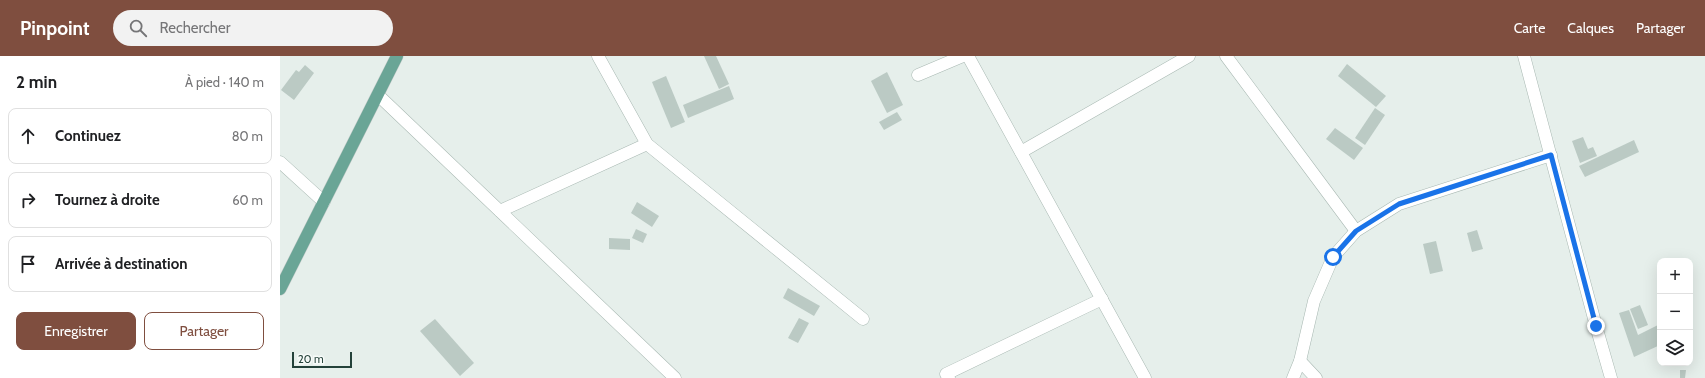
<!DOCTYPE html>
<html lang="fr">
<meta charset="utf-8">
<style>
body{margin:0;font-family:Cabin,sans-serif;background:#f2f2f2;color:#202124}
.controls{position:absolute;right:12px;bottom:12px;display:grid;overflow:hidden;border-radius:8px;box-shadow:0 4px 16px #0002}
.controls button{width:36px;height:36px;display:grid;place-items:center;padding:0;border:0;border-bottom:1px solid #e0e0e0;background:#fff;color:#202124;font:20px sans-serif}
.scale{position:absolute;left:12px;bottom:10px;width:60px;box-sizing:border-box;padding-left:4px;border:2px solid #24423a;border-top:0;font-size:11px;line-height:14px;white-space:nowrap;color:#24423a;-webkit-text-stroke:3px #f7fbf9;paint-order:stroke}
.stop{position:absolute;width:12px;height:12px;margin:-9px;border:3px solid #1a73e8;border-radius:50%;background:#fff}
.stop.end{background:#1a73e8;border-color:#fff;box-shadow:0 1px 4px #0008}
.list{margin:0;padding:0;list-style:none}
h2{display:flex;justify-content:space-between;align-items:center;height:52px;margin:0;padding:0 16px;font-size:17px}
h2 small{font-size:13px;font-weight:400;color:#757577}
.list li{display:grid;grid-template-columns:26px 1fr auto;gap:12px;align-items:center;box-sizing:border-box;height:56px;margin:0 8px 8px;padding:0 8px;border:1px solid #e0e0e0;border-radius:8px}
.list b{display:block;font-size:15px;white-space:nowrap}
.list em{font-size:13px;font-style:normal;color:#757577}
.actions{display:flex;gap:8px;padding:12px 16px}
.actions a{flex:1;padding:9px 0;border:1px solid #7f4e3f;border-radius:8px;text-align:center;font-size:14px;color:#7f4e3f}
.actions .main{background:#7f4e3f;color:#fff}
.icon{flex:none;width:22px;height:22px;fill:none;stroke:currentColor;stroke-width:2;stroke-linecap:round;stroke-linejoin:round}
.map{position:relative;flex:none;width:1425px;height:322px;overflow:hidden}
header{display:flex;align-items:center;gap:24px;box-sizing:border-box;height:56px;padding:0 20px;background:#7f4e3f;color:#fff}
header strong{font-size:19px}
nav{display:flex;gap:22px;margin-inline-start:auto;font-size:14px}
.search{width:280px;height:36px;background:#f2f2f2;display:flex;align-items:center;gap:10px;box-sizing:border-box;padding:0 14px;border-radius:22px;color:#757577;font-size:15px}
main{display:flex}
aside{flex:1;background:#fff}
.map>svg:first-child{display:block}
</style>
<header>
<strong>Pinpoint</strong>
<div class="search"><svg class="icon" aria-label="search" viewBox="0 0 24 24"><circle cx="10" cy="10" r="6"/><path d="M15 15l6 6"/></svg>Rechercher</div>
<nav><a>Carte</a><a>Calques</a><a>Partager</a></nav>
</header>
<main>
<aside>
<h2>2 min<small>À pied · 140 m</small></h2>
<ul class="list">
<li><svg class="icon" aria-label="ahead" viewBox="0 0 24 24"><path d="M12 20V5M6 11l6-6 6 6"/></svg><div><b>Continuez</b></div><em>80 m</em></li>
<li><svg class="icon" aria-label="right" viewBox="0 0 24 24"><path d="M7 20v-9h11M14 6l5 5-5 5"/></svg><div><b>Tournez à droite</b></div><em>60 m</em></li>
<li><svg class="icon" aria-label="arrive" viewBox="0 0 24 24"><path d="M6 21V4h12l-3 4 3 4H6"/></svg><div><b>Arrivée à destination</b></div></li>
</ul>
<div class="actions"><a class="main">Enregistrer</a><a>Partager</a></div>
</aside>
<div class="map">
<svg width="1425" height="322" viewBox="0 0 1425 322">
<rect width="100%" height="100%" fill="#e6efeb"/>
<g fill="#bbcac4">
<polygon points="424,0 436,0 449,28 439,33"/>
<polygon points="1067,8 1106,40 1096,51 1058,20"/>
<polygon points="25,9 34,17 14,44 1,34 16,14 19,16"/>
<polygon points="607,16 623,49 607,57 591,25"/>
<polygon points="386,20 405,66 391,72 372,26"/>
<polygon points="449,30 454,43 408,62 403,49"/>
<polygon points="1095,52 1105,59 1085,89 1075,82"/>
<polygon points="617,56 622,64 604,74 599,66"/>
<polygon points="1055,72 1083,92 1074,104 1046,83"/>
<polygon points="1303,81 1308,93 1313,91 1317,100 1300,107 1292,85"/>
<polygon points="1354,84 1359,96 1305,121 1299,110"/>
<polygon points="357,146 379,160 372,171 351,157"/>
<polygon points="356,173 367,178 363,187 352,182"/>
<polygon points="1197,174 1203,193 1192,196 1187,177"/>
<polygon points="329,182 350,183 350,194 329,193"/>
<polygon points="1156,185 1163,215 1150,218 1143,188"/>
<polygon points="508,232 540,250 534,260 503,242"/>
<polygon points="1360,249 1368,269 1358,273 1350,253"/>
<polygon points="1349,254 1358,279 1380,268 1380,289 1354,301 1339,257"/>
<polygon points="519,262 529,267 518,287 508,282"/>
<polygon points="155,263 194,307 180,320 140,275"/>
<polygon points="1400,314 1406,314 1405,322 1400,322"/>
</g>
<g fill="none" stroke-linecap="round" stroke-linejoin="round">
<defs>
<g id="minor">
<polyline points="318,0 367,88 583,263"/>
<polyline points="688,0 865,322"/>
<polyline points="946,0 1076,175"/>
<polyline points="1244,0 1316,270 1331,322"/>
<polyline points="638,19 683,0"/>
<polyline points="98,39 395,322"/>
<polyline points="741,96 909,0"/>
<polyline points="0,106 44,146"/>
<polyline points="220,155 367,88"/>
<polyline points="1020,305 1036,322"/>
<polyline points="669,322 666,318 822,243"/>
<polyline points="1013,322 1020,305 1034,245 1053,201 1076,175 1119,148 1271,99"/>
</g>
<polyline id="primary" points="0,233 117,0"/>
</defs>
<use href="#minor" stroke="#a8b8b2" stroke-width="13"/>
<use href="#primary" stroke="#c2cac8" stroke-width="13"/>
<use href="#minor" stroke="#fff" stroke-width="12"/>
<use href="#primary" stroke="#6aa596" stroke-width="12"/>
</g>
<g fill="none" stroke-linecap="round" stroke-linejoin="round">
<polyline stroke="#1a73e8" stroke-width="5" points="1053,201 1076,175 1119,148 1271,99 1316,270"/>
</g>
</svg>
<div class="controls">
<button>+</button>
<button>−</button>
<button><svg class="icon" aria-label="layers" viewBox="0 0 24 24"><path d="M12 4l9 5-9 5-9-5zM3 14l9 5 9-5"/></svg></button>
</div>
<div class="scale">20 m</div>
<div class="stop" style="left:1053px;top:201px"></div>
<div class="stop end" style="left:1316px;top:270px"></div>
</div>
</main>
